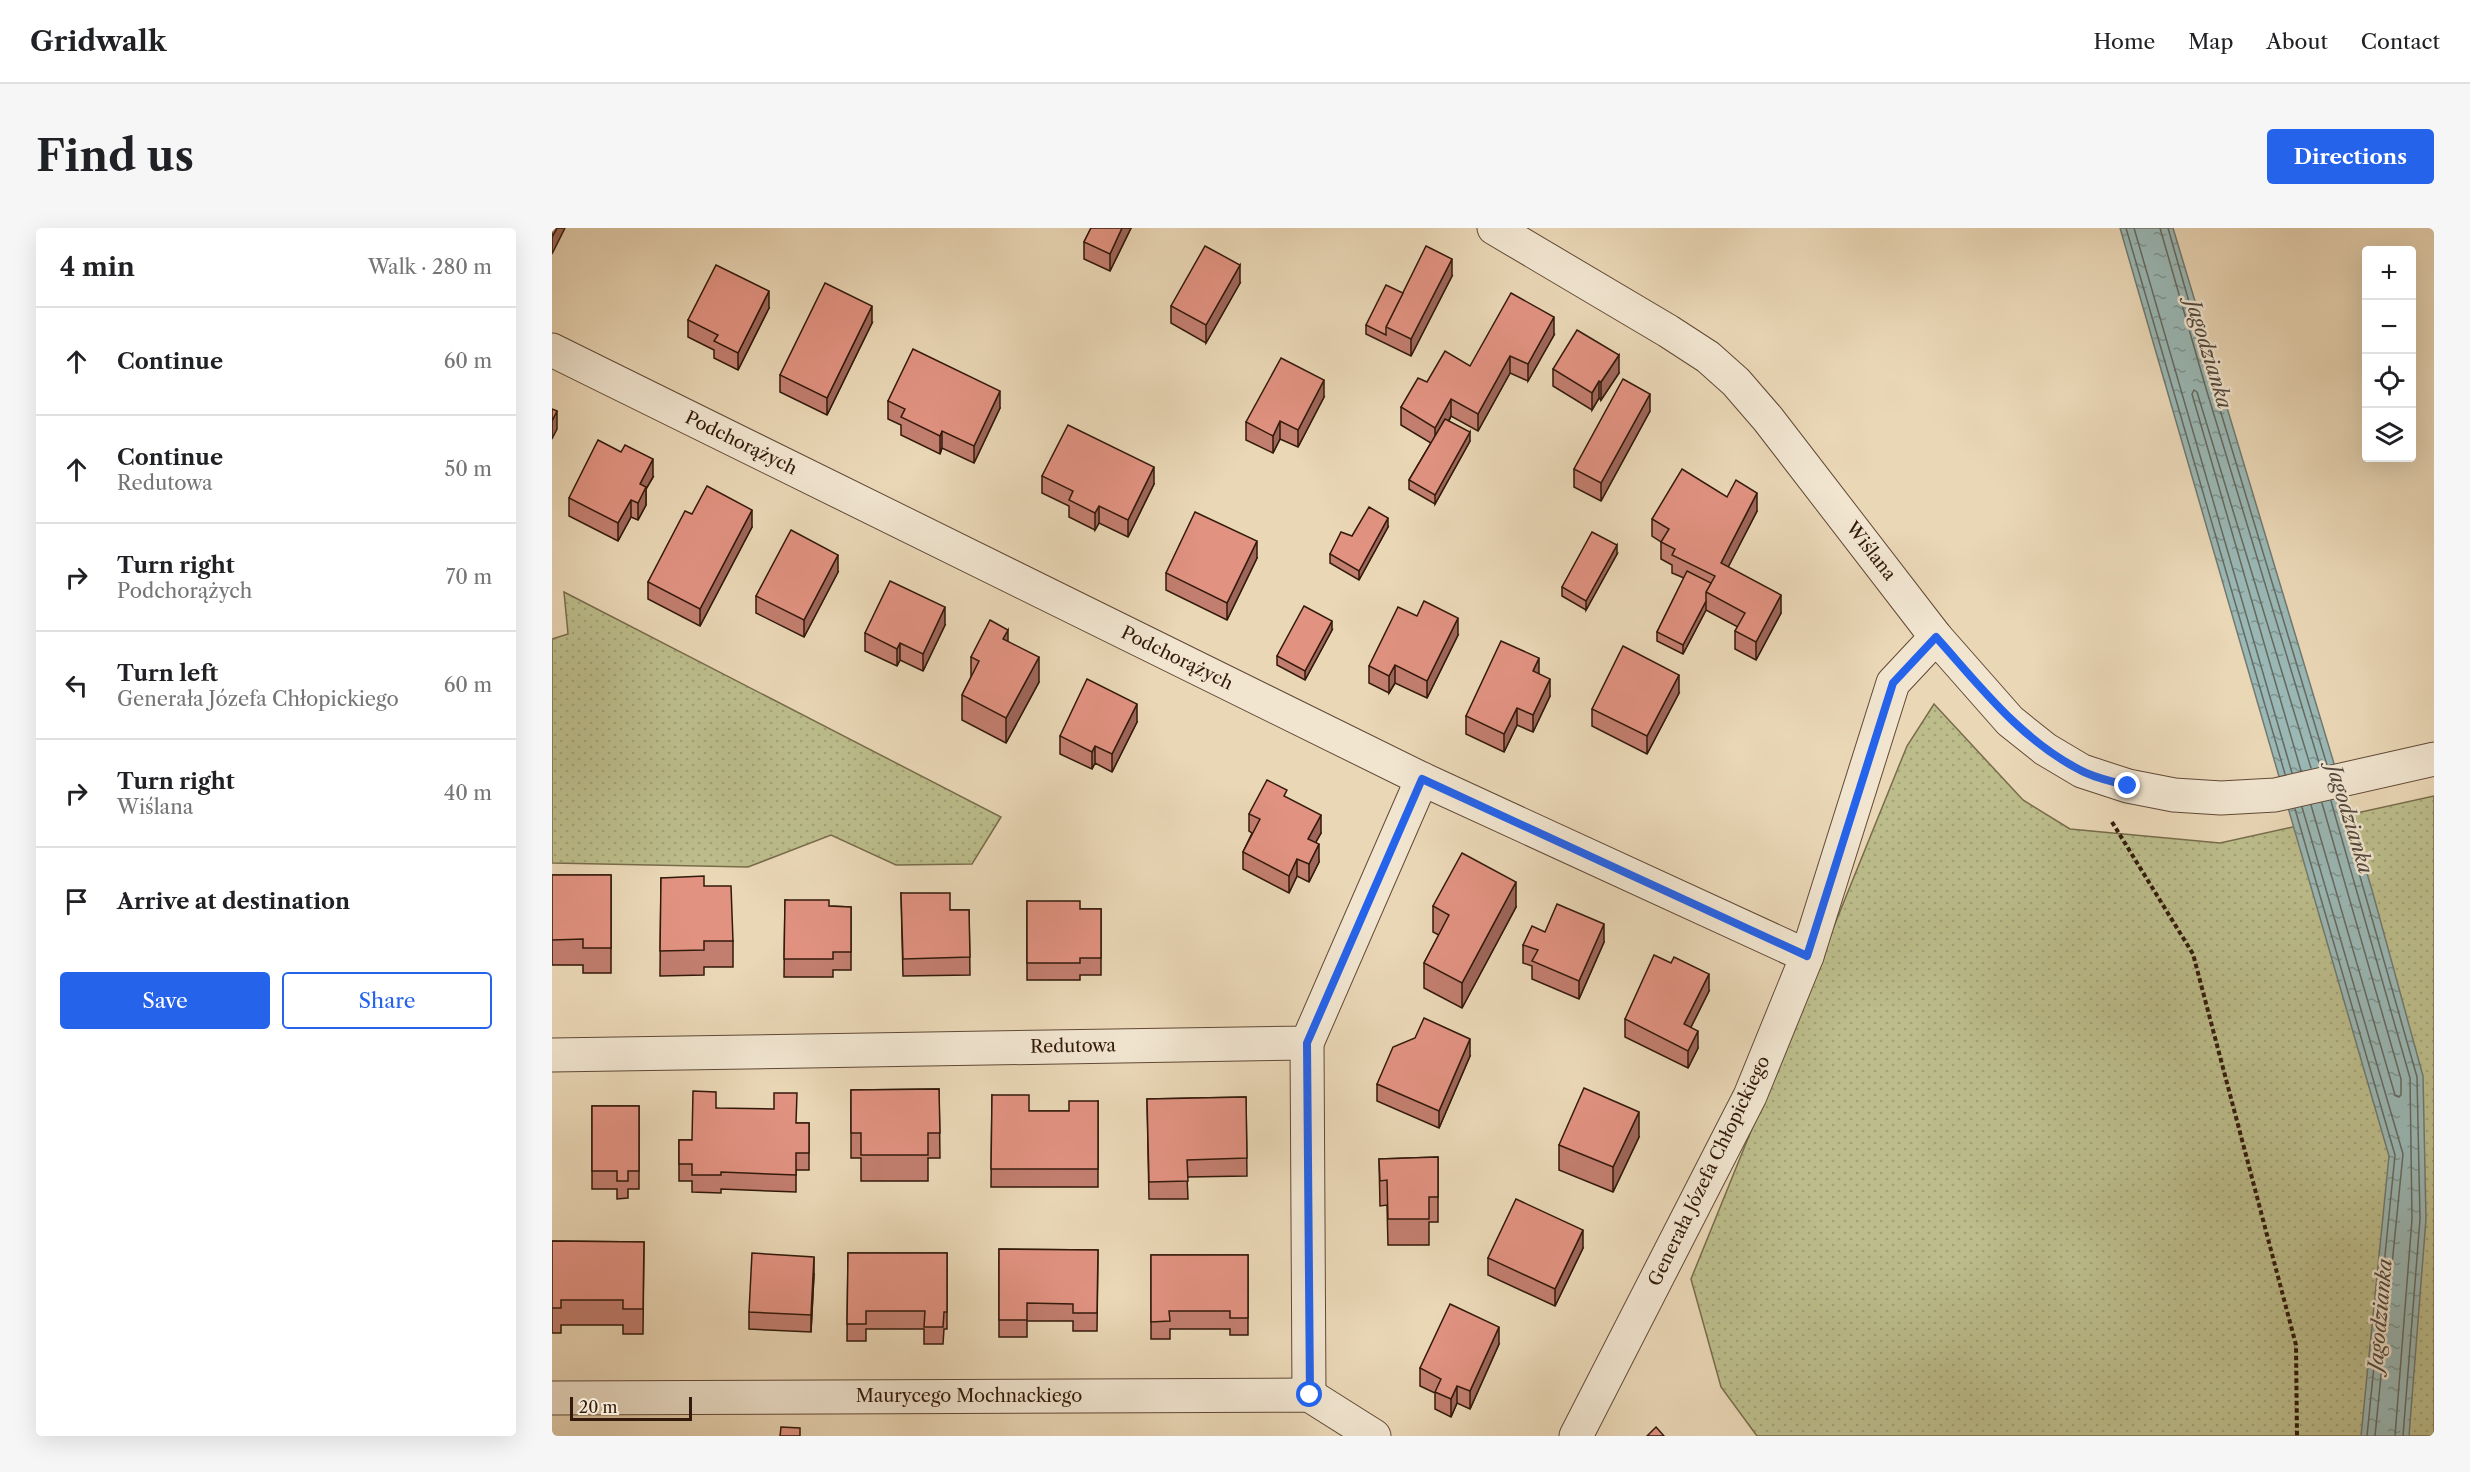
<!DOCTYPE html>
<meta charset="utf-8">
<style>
body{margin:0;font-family:"Libre Caslon Text",serif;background:#f6f6f6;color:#202124}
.controls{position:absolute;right:18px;top:18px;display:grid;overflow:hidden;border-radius:6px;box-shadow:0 6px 24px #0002}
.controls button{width:54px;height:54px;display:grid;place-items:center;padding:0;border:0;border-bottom:2px solid #e0e0e0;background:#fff;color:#202124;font:30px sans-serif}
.scale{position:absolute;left:18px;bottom:15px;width:122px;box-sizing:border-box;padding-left:6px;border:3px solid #331a0b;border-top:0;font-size:16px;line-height:21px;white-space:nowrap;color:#331a0b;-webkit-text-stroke:4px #f1e5d0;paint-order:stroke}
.stop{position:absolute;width:18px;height:18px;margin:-14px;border:4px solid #2563eb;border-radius:50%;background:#fff}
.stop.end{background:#2563eb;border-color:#fff;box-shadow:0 2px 6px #0008}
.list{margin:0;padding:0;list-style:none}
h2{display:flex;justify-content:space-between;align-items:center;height:78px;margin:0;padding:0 24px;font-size:26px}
h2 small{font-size:20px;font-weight:400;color:#757577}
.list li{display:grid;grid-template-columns:39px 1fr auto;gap:18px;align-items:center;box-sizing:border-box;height:108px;padding:0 24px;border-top:2px solid #e0e0e0}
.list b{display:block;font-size:22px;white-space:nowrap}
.list p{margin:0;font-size:20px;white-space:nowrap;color:#757577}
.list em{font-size:20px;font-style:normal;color:#757577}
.actions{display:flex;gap:12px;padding:18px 24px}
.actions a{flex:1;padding:14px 0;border:2px solid #2563eb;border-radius:6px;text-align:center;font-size:21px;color:#2563eb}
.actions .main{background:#2563eb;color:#fff}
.icon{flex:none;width:33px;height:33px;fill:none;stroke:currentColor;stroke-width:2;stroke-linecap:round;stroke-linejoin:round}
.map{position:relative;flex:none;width:1882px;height:1208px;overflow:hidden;border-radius:6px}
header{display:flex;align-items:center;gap:36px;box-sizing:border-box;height:84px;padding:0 30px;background:#fff;border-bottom:2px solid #e0e0e0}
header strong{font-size:28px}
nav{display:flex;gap:33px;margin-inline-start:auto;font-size:21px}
.intro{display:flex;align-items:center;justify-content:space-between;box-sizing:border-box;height:144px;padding:0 36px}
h1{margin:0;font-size:42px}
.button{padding:15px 27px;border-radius:6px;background:#2563eb;color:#fff;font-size:21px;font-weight:700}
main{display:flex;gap:36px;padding:0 36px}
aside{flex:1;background:#fff;border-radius:6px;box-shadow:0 6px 24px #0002}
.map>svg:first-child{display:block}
</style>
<header>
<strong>Gridwalk</strong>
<nav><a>Home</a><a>Map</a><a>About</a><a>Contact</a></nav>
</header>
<div class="intro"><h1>Find us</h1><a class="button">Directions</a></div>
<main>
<aside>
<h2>4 min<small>Walk · 280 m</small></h2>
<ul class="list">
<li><svg class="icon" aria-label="ahead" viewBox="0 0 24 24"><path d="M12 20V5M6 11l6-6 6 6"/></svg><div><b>Continue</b></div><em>60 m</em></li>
<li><svg class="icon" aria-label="ahead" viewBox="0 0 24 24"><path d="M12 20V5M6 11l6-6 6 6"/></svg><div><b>Continue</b><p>Redutowa</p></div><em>50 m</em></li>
<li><svg class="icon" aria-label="right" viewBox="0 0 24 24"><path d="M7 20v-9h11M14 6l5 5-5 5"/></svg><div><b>Turn right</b><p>Podchorążych</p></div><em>70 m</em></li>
<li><svg class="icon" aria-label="left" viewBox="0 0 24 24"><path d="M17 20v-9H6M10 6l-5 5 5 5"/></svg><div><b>Turn left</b><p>Generała Józefa Chłopickiego</p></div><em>60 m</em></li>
<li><svg class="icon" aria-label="right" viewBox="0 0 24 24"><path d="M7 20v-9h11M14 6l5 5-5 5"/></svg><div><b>Turn right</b><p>Wiślana</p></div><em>40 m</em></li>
<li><svg class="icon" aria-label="arrive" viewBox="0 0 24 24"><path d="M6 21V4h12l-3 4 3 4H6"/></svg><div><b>Arrive at destination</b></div></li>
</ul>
<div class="actions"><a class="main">Save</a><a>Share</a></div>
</aside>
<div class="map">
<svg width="1882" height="1208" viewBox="0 0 1882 1208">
<defs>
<pattern id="grass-dots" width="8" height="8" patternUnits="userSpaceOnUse" patternTransform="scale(1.5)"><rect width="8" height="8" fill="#bcbd8b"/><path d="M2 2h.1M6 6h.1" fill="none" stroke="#a2a277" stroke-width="1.8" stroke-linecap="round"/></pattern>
<pattern id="water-ripples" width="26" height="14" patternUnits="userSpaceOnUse" patternTransform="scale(1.5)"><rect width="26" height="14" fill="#9ab8b5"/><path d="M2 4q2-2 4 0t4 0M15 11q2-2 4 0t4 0" fill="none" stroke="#7e9591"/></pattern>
</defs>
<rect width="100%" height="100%" fill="#ead7b6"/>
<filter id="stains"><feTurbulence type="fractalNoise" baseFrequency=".00333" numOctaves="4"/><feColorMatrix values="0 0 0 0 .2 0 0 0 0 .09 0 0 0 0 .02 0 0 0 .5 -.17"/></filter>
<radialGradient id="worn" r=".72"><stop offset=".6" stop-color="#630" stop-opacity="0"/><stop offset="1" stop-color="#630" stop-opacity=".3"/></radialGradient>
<g fill="url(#grass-dots)" stroke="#786c4b" stroke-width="1.5">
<polygon points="12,364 449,589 420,636 344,637 279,607 196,639 0,635 0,411 16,406"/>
<polygon points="1382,476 1471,572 1518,601 1668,615 1882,568 1882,1208 1205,1208 1169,1159 1139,1051 1355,518"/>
</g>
<polygon fill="url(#water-ripples)" stroke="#717971" stroke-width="1.5" points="1568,0 1621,0 1820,662 1871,848 1874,991 1857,1208 1809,1208 1837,928"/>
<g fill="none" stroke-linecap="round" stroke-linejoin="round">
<g stroke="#666960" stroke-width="1.5">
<polyline points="1574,0 1733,546"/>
<polyline points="1582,0 1740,545"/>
<polyline points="1608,0 1653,157 1768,538"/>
<polyline points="1616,0 1660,155 1775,537"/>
<polyline points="1749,543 1640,166 1642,162 1645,164 1759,540"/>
<polyline points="1786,571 1865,849 1868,991 1851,1208"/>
<polyline points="1779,573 1858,850 1860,991 1843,1208"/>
<polyline points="1759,577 1843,867 1847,869 1849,867 1849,851 1770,575"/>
<polyline points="1750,579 1851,926 1823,1208"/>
<polyline points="1743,581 1843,927 1815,1208"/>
</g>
<defs>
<g id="minor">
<polyline points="942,0 1116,103 1156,129 1184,154 1216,191 1384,409 1458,493 1493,521 1530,543 1576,558 1622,567 1669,570 1723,567 1882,531"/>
<polyline points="0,122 870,551 1255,728"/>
<polyline points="755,815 757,1167"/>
<polyline points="0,827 755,815 870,551"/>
<polyline points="0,1170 757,1167 822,1208"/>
<polyline points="1024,1208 1198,868 1255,728 1341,455 1384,409"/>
</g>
</defs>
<use href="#minor" stroke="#614936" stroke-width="35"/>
<polyline stroke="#331a0b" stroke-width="4" stroke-dasharray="4.5 3" stroke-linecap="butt" points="1560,594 1641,726 1744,1117 1745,1208"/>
<use href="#minor" stroke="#f1e5d0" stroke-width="33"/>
</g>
<g fill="#c27e6f" stroke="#331a0b" stroke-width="1.5">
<polygon points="539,0 579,0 558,43 532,31 532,14"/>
<polygon points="900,48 859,128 814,106 814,97 851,65"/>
<polygon points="688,55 654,115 619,95 619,78"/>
<polygon points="217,80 186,142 162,130 162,122 136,109 136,92"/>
<polygon points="320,95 275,187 228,164 228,147"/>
<polygon points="1002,107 976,153 958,145 926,203 899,188 897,193 918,213 883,276 857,261 857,252 879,215 849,197 849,179 875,154"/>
<polygon points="1001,141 1067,145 1049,172 1047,170 1040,182 1001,158"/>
<polygon points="772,169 746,219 728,211 721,225 694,212 694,194"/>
<polygon points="336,173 448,180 422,235 390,220 388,226 349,207 349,197 336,191"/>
<polygon points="1098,183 1049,273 1022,259 1022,241"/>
<polygon points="490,248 602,256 576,309 547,295 543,302 517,289 517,278 490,265"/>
<polygon points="101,249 94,261 94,277 86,292 79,289 66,313 17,288 17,270"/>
<polygon points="1175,269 1205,283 1176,339 1229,385 1204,432 1183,421 1183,403 1186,399 1154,382 1131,426 1105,413 1105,404 1132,350 1120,345 1120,337 1109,331 1109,314 1100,308 1100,291"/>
<polygon points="140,286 200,299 148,398 96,371 96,354"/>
<polygon points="836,299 807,352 778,335 778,326 800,308"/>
<polygon points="1065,326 1034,382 1010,368 1010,359"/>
<polygon points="705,330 675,392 614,362 614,345"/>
<polygon points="286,344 252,409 204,385 204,368"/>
<polygon points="393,397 371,443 348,432 345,438 313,423 313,405"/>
<polygon points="780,402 753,452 725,437 725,428"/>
<polygon points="906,407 875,470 843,455 837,465 817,455 817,438"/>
<polygon points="456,414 487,454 454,515 410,492 410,467 419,449 419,429"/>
<polygon points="987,446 998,468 981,504 965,497 952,524 914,506 914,488"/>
<polygon points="1127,465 1095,526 1040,498 1040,481"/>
<polygon points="585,494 560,544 543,535 540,541 508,526 508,508"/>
<polygon points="735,570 769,605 764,614 767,634 757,654 745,648 737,665 691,641 691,624 700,605 697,603 697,586"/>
<polygon points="0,647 59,647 59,745 31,745 31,737 0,737"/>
<polygon points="109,650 152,658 181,713 181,739 152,739 152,747 108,748"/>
<polygon points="349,665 398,682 417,682 418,747 351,748"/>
<polygon points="233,672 277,678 299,679 299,742 281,742 281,749 232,749"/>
<polygon points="475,673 528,681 549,681 549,747 528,747 528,752 475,752"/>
<polygon points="881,678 964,679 910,780 872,760 872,735 887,707 881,704"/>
<polygon points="993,704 1052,714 1027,771 980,751 980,738 971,735 971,717"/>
<polygon points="1157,763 1139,799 1146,820 1136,840 1073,809 1073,791"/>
<polygon points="918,828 887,900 825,873 825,856"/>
<polygon points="387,861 388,930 376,930 376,953 309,953 309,930 299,930 299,862"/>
<polygon points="440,867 477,883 517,883 546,873 546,959 439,959"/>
<polygon points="694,869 695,948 635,949 636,971 597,971 595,871"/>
<polygon points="40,878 87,878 87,961 76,961 76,970 65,971 65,961 40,961"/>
<polygon points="164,880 245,895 257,895 257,942 244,942 244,964 169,961 169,965 140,964 140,953 127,953 127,912 140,912"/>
<polygon points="1087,909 1061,964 1007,942 1007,917"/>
<polygon points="886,929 886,994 877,994 877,1017 836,1017 835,977 828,978 827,931"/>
<polygon points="0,1013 92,1014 91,1106 71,1106 71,1097 9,1097 9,1105 0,1105"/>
<polygon points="1031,1020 1003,1078 936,1047 936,1030"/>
<polygon points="447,1021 546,1022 545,1103 521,1103 521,1093 475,1093 475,1109 447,1109"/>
<polygon points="296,1025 395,1025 395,1101 392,1101 391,1116 372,1116 372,1101 314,1101 314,1113 295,1113"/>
<polygon points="599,1027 696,1027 696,1107 678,1107 678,1101 618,1101 618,1111 599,1111"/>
<polygon points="262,1046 259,1104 197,1101 197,1084"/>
<polygon points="947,1116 918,1181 905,1175 899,1189 883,1181 883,1165 868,1158 868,1140"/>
</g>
<g fill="#9e665a" stroke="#331a0b" stroke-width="1.5">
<polygon points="5,0 13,0 0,26 0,9"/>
<polygon points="570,0 579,0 558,43 558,26"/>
<polygon points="900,31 900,48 859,128 859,111"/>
<polygon points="688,37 688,55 654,115 654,97"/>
<polygon points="217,63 217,80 186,142 186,125"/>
<polygon points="320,78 320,95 275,187 275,170"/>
<polygon points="1002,89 1002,107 976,153 976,136"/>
<polygon points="1067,127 1067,145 1049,172 1049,154"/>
<polygon points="958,128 958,145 926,203 926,186"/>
<polygon points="772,152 772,169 746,219 746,202"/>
<polygon points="1047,153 1047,170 1040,182 1040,165"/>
<polygon points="448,163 448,180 422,235 422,218"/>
<polygon points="1098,166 1098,183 1049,273 1049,255"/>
<polygon points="899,171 899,188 883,217 883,200"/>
<polygon points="5,183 5,201 0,211 0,193"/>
<polygon points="728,193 728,211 721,225 721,208"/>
<polygon points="390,203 390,220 388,226 388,208"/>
<polygon points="918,204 918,213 883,276 883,267"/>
<polygon points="101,231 101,249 94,261 94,277 86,292 86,275 88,256"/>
<polygon points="602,239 602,256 576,309 576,292"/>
<polygon points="1205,265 1205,283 1169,353 1169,335"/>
<polygon points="79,272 79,289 66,313 66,295"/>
<polygon points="547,278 547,295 543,302 543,285"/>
<polygon points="200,282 200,299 148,398 148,381"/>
<polygon points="836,290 836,299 807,352 807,343"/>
<polygon points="705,313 705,330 675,392 675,375"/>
<polygon points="1065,317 1065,326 1034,382 1034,373"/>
<polygon points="286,327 286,344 252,409 252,392"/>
<polygon points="1229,367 1229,385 1204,432 1204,414"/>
<polygon points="1154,373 1154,382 1131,426 1131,417"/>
<polygon points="393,379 393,397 371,443 371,426"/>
<polygon points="906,390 906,407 875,470 875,453"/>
<polygon points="780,393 780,402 753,452 753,443"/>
<polygon points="456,402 456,427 451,411"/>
<polygon points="348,415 348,432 345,438 345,421"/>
<polygon points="487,429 487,454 454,515 454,490"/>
<polygon points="987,430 987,448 981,443"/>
<polygon points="843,437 843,455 837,465 837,448"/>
<polygon points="1127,447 1127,465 1095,526 1095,508"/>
<polygon points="998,451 998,468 981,504 981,487"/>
<polygon points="585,476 585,494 560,544 560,526"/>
<polygon points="965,480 965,497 952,524 952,506"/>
<polygon points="543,518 543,535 540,541 540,524"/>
<polygon points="769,587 769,605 756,628 756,611"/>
<polygon points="767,616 767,634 757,654 757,636"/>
<polygon points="745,631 745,648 737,665 737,648"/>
<polygon points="964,654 964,679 910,780 910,755"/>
<polygon points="1052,696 1052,714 1027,771 1027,753"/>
<polygon points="1157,746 1157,763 1132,813 1132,796"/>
<polygon points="1146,803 1146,820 1136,840 1136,823"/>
<polygon points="918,811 918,828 887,900 887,883"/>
<polygon points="1087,884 1087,909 1061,964 1061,939"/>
<polygon points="1031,1002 1031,1020 1003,1078 1003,1061"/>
<polygon points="262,1029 262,1046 259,1104 259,1087"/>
<polygon points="947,1099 947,1116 918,1181 918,1163"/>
<polygon points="905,1158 905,1175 899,1189 899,1171"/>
</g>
<g fill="#e19281" stroke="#331a0b" stroke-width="1.5">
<polygon points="0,0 5,0 0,9"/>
<polygon points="539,0 570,0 558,26 532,14"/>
<polygon points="653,18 688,37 654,97 619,78"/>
<polygon points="874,18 900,31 859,111 834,99"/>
<polygon points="164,37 217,63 186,125 162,113 166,107 136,92"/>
<polygon points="273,55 320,78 275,170 228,147"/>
<polygon points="834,57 851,65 834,99 834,107 814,97"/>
<polygon points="959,65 1002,89 976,136 958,128 926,186 899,171 883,200 849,179 866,150 875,154 893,123 918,138"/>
<polygon points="1025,102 1067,127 1049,154 1047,153 1040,165 1001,141"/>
<polygon points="361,121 448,163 422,218 390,203 388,208 349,189 353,181 336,173"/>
<polygon points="729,130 772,152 746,202 728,193 721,208 694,194"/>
<polygon points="1071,151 1098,166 1049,255 1022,241"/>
<polygon points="0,181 5,183 0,193"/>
<polygon points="893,191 918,204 883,267 857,252"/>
<polygon points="516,197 602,239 576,292 547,278 543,285 517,272 521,263 490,248"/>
<polygon points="46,212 69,224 73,217 101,231 88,256 94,259 86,275 79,272 66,295 17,270"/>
<polygon points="1130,241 1175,269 1184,252 1205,265 1169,335 1229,367 1204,414 1183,403 1193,385 1154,364 1163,348 1120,327 1123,321 1109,314 1117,301 1100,291"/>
<polygon points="155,258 200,282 148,381 96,354 133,283 140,286"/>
<polygon points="817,279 836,290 807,343 778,326 789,304 800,308"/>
<polygon points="643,284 705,313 675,375 614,345"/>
<polygon points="239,302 286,327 252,392 204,368"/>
<polygon points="1040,304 1065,317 1034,373 1010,359"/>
<polygon points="1135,343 1159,355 1154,364 1154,373 1131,417 1105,404"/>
<polygon points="338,353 393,379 371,426 348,415 345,421 313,405"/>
<polygon points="872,373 906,390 875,453 843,437 837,448 817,438 846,379 865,388"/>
<polygon points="752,378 780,393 753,443 725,428"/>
<polygon points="438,392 456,402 451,411 487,429 454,490 410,467 427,433 419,429"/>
<polygon points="949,413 987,430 981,443 998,451 981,487 965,480 952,506 914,488"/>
<polygon points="1071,418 1127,447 1095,508 1040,481"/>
<polygon points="535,451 585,476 560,526 543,518 540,524 508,508"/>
<polygon points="715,552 735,562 732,568 769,587 756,611 767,616 757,636 745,631 737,648 691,624 708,591 697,586"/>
<polygon points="910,625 964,654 910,755 872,735 897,687 881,678"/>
<polygon points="0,647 59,647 59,720 31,720 31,711 0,712"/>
<polygon points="152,648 152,658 179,658 181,713 152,713 152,722 108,723 109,650"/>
<polygon points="349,665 398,665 398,682 417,682 418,729 351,731"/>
<polygon points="233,672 277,672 277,678 299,679 299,724 281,724 281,731 232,731"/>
<polygon points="475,673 528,673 528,681 549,681 549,730 528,730 528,735 475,735"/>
<polygon points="1005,676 1052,696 1027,753 980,733 986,722 971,717 980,698 993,704"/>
<polygon points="1102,727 1119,735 1122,729 1157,746 1132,796 1146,803 1136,823 1073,791"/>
<polygon points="872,790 918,811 887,883 825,856 841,819 863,810"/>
<polygon points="1032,860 1087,884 1061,939 1007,917"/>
<polygon points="387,861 388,905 376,905 376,927 309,927 309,905 299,905 299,862"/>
<polygon points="141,863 164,864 164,880 222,881 222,865 245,865 244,895 257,895 257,925 244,925 244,947 169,944 169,947 140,947 140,936 127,936 127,912 140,912"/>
<polygon points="440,867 477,867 477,883 517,883 517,873 546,873 546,941 439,941"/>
<polygon points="694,869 695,930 635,932 636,953 597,954 595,871"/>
<polygon points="40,878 87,878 87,943 76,943 76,953 65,953 65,943 40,943"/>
<polygon points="886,929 886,969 877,969 877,991 836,991 835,952 828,953 827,931"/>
<polygon points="964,971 1031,1002 1003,1061 936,1030"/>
<polygon points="0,1013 92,1014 91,1081 71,1081 71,1072 9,1072 9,1080 0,1080"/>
<polygon points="447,1021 546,1022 545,1085 521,1085 521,1076 475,1075 475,1092 447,1092"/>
<polygon points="200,1025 262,1029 259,1087 197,1084"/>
<polygon points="296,1025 395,1025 395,1084 392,1084 391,1099 372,1099 373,1083 314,1083 314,1096 295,1096"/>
<polygon points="599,1027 696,1027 696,1090 678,1090 678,1083 617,1083 618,1093 599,1094"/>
<polygon points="898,1076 947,1099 918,1163 905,1158 899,1171 883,1164 889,1151 868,1140"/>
<polygon points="229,1199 248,1200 248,1208 228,1208"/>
<polygon points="1104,1199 1112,1208 1095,1208"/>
</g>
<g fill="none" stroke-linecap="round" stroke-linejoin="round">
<path stroke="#2563eb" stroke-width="8" d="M758,1167L755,815L870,551L1255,728L1341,455L1384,409C1428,458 1468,511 1528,542C1542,550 1560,553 1576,558"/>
</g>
<g text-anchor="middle" stroke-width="5" stroke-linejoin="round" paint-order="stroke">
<g font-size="18" fill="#331a0b" stroke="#f1e5d0">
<text transform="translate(189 215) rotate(26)" y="6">Podchorążych</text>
<text transform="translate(1319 323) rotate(52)" y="6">Wiślana</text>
<text transform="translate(625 430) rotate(26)" y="6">Podchorążych</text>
<text transform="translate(521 818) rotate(-1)" y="6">Redutowa</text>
<text transform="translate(1157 943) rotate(-64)" y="6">Generała Józefa Chłopickiego</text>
<text x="417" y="1174">Maurycego Mochnackiego</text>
</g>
<g font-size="20" font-style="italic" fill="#52493e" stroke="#f1e5d0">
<text transform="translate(1657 126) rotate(73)" y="7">Jagodzianka</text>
<text transform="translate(1798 591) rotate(73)" y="7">Jagodzianka</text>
<text transform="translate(1828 1087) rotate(-85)" y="7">Jagodzianka</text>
</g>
</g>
<rect width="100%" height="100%" filter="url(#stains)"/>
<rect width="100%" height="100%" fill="url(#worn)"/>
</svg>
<div class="controls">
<button>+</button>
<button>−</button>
<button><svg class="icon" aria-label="locate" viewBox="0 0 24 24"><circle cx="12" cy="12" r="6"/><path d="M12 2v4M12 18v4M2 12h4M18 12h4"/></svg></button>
<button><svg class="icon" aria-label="layers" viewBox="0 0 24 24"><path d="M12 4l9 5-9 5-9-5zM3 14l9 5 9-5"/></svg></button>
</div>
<div class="scale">20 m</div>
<div class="stop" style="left:758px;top:1167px"></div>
<div class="stop end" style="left:1576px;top:558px"></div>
</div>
</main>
